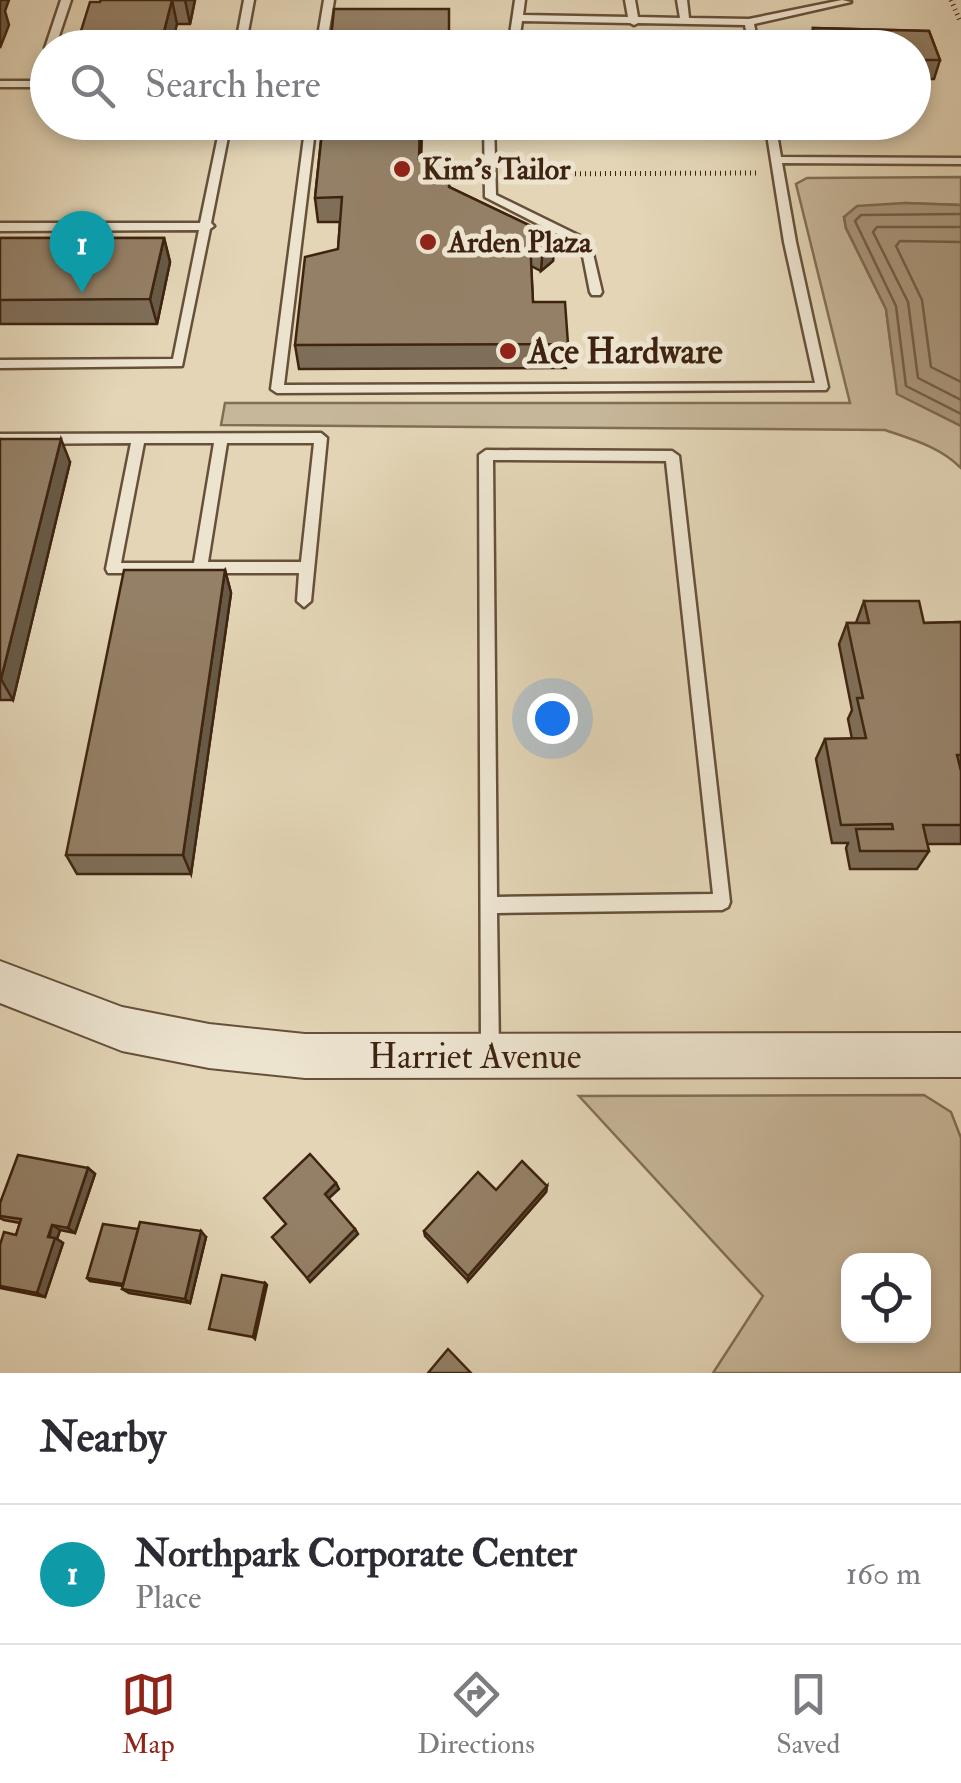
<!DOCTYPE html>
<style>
body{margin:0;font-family:"IM FELL Double Pica",serif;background:#f2f2f3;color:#2b2b33}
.controls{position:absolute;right:30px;bottom:30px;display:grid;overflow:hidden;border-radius:20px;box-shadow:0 5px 15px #0003}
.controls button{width:90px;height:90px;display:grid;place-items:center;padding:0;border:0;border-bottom:2px solid #e1e1e2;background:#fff;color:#2b2b33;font:50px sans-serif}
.you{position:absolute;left:552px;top:718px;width:35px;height:35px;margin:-25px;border:8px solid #fff;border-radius:50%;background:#1a73e8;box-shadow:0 0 0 15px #1a73e833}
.badge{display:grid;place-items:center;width:65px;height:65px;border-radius:50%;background:#8f2418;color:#fff;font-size:32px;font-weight:700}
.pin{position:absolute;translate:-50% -82px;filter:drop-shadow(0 2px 5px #0008)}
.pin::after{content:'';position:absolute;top:52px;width:35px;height:30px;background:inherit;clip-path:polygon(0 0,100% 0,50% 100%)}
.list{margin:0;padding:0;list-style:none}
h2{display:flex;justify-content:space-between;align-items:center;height:130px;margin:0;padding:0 40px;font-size:42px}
h2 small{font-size:32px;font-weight:400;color:#7c7c81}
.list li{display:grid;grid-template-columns:65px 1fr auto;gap:30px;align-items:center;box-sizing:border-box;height:140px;padding:0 40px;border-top:2px solid #e1e1e2}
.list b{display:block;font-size:38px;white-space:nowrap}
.list p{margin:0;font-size:32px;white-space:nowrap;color:#7c7c81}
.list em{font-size:32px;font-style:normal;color:#7c7c81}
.icon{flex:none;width:55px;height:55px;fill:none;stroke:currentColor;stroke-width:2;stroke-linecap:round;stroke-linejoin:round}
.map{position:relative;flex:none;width:961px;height:1373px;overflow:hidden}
.search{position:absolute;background:#fff;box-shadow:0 5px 15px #0003;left:30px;right:30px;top:30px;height:110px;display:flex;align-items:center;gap:25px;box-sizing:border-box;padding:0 35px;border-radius:55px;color:#7c7c81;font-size:38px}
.sheet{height:270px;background:#fff}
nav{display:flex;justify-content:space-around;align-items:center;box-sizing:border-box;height:140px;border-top:2px solid #e1e1e2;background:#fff;font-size:28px;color:#7c7c81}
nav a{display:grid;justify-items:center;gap:5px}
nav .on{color:#8f2418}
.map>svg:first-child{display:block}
</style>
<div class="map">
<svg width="961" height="1373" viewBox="0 0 961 1373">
<rect width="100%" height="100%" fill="#e3d5b6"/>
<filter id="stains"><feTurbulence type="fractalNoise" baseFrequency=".002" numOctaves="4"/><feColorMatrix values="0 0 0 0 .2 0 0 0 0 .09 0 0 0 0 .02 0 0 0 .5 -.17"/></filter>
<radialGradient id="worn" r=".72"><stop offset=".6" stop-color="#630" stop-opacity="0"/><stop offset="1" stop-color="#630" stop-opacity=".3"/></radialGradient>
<g fill="#c7b79a" stroke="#826e55" stroke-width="2.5" fill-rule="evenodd">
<path d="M961,177V205L905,203L844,217L846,228L886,309L893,363L946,417L961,426V468C940,447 914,440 885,430L221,425L225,403H850L796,184L807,178Z"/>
<path d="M924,1095L951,1112L961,1138V1373H713L763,1296L579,1096ZM848,1260H924V1336H848Z"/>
</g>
<polygon fill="#ab997e" stroke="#7f6a52" stroke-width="2.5" points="905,203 961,205 961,426 897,394 886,309 846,228 844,217 857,206"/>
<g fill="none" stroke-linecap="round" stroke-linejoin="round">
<g stroke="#745e47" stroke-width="2.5">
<polyline points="961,214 861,215 855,221 896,306 906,386 961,414"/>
<polyline points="961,227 877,227 873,232 908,302 918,378 961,400"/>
<polyline points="961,242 900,241 896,246 922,300 931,367 961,382"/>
</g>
<defs>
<g id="service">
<polygon points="61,0 71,0 55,48 48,48 47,50 45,48"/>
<polygon points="244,0 254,0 245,48 235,48"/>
<polygon points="324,0 334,0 326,48 316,48"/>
<polygon points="515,0 525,0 523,15 628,17 625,0 635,0 638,17 680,18 677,0 687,0 689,18 749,19 842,0 851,2 754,24 759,48 749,48 745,25 638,23 634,25 630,23 522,21 518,48 508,48"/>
<polygon points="48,51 48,69 43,81 48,81 48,87 0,87 0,81 33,81 43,54"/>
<polygon points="221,122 231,122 211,223 214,226 210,229 182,366 0,368 0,360 173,359 199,230 0,231 0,223 200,223"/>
<polygon points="306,122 316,122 284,385 815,383 784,242 765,122 775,122 781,157 961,158 961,164 782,163 796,242 828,387 826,390 277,393 271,389"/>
<polygon points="484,122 494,122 496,195 590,241 602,292 600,295 592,295 590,292 581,246 485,197"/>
<path d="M321,433L327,438L311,601L304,607L297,601L299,573H108L106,569L131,443L0,444V434ZM144,443H214L194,563H121ZM227,443H314L301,562H208Z"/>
<path d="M486,450L672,451L679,456L730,902L728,907L722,910L497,913L499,1051L496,1057L490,1060L484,1057L481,1051L479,455ZM493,460L666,461L713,894L497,897Z"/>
</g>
<polygon id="tertiary" points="0,961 122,1007 209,1024 305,1034 961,1033 961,1077 305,1078 209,1068 122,1051 0,1003"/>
</defs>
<use href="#service" stroke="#67503a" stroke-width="5"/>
<use href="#tertiary" stroke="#67503a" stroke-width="4"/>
<g stroke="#3e2410" stroke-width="5" stroke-dasharray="1 4" stroke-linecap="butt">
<polyline points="951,0 961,23"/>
<polyline points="790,125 811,122"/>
<polyline points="510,174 757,173"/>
</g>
<use href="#service" fill="#ede4d0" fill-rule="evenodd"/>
<use href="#tertiary" fill="#ede4d0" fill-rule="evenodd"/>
</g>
<g fill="#7f6e58" stroke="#3e2410" stroke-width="2.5">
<polygon points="101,0 195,0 190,24 177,24 100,2"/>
<polygon points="813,28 929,31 940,60 934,79 914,79 914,48 809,48"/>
<polygon points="323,122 422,122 421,159 451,188 554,237 553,261 541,271 531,266 533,302 568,344 566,368 299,369 295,345 338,249 340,222 318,222 315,198"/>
<polygon points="824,122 894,122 894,123"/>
<polygon points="0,238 164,238 170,262 157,324 0,324"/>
<polygon points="0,439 70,462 13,700 0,700"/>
<polygon points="225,570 231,593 191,874 77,874 66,855"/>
<polygon points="864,601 924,623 961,622 961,844 927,844 929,851 917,869 850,869 846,848 848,843 832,843 816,759 825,739 852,739 848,719 852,710 839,644 847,623 856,623"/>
<polygon points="88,1168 95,1174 75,1233 60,1230 57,1239 63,1243 45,1297 0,1288 0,1245 16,1235 20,1223 4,1220 0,1218 0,1203"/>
<polygon points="547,1186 546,1192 468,1281 425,1236 424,1231 496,1190"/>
<polygon points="138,1229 206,1237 190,1303 129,1293 122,1289 123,1286 90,1281 87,1278"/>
</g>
<g fill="#685a47" stroke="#3e2410" stroke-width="2.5">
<polygon points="0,0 9,0 5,11 9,25 0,48"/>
<polygon points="172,0 177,24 171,48 160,48"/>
<polygon points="185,0 195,0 190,24"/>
<polygon points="420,122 422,122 420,184 419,159"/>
<polygon points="554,237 553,261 541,271 543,247"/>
<polygon points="164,238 170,262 157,324 150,299"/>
<polygon points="61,439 70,462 13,700 1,679"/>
<polygon points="225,570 231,593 191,874 183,855"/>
<polygon points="88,1168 95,1174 75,1233 68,1228"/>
<polygon points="336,1183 339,1189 327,1200 325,1194"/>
<polygon points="547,1186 546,1192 468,1281 468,1276"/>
<polygon points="52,1225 60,1230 57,1239 63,1243 45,1297 37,1293"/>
<polygon points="355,1229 358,1234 310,1282 307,1278"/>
<polygon points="201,1231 206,1237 190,1303 185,1299"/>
<polygon points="265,1283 267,1285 255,1339 253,1337"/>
</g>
<g fill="#948066" stroke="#3e2410" stroke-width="2.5">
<polygon points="101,0 185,0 172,0 160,47 76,47 90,2 100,2"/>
<polygon points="334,9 449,9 449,48 330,48"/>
<polygon points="813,28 929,31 940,60 914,60 914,48 819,48"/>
<polygon points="323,122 420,122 419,159 451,159 449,187 554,237 543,247 530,240 533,302 565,302 568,344 295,345 305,257 338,249 342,197 315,198"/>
<polygon points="0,238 164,238 150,299 0,300"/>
<polygon points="0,439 61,439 1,679 0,679"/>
<polygon points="124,570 225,570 183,855 66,855"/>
<polygon points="864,601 919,601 924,623 961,622 961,755 957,755 961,771 961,825 923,825 929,851 860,851 856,829 893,829 892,824 841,825 825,739 866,738 857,698 863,698 847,623 869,623"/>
<polygon points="310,1154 336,1183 325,1194 355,1229 307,1278 272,1237 286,1224 264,1198"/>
<polygon points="18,1155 88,1168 68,1228 52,1225 48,1237 55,1238 37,1293 0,1286 0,1245 4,1232 16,1235 21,1219 0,1216 0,1203"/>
<polygon points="522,1161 547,1186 468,1276 424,1231 478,1172 496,1190"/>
<polygon points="140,1222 201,1231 185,1299 122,1289"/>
<polygon points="103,1224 138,1229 123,1284 87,1278"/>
<polygon points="222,1275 265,1283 253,1337 209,1329"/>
<polygon points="448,1349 471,1373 428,1373"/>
</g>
<g fill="#8f2418" stroke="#ede4d0" stroke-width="4">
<circle cx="402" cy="169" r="10"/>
<circle cx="428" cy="242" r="10"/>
<circle cx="508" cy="351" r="10"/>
</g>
<g text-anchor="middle" stroke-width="10" stroke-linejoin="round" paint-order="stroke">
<g font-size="30" font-weight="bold" fill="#3e2410" stroke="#ede4d0" text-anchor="start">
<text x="422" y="179">Kim's Tailor</text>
<text x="448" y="252">Arden Plaza</text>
</g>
<g font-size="35" font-weight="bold" fill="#3e2410" stroke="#ede4d0" text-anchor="start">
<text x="528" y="363">Ace Hardware</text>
</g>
<g font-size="35" fill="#3e2410" stroke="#ede4d0">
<text x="475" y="1068">Harriet Avenue</text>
</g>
</g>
<rect width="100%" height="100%" filter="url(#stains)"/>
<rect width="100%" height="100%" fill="url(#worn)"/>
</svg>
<div class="controls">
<button><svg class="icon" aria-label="locate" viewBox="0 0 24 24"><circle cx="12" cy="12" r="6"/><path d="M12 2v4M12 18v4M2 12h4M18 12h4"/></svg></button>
</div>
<div class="you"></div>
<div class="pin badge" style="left:82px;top:293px;background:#0f9aa8">1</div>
<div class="search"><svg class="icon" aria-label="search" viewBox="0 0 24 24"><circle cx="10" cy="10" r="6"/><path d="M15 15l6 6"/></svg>Search here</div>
</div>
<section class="sheet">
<h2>Nearby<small></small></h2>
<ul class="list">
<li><span class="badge" style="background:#0f9aa8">1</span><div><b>Northpark Corporate Center</b><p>Place</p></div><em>160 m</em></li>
</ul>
</section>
<nav>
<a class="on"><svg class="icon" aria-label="map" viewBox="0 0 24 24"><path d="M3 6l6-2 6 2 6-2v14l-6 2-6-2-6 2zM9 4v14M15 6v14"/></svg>Map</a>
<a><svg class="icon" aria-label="directions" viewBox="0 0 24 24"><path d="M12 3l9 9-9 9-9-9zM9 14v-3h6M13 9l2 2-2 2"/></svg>Directions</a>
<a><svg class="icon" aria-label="saved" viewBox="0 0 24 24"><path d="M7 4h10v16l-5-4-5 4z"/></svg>Saved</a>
</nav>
